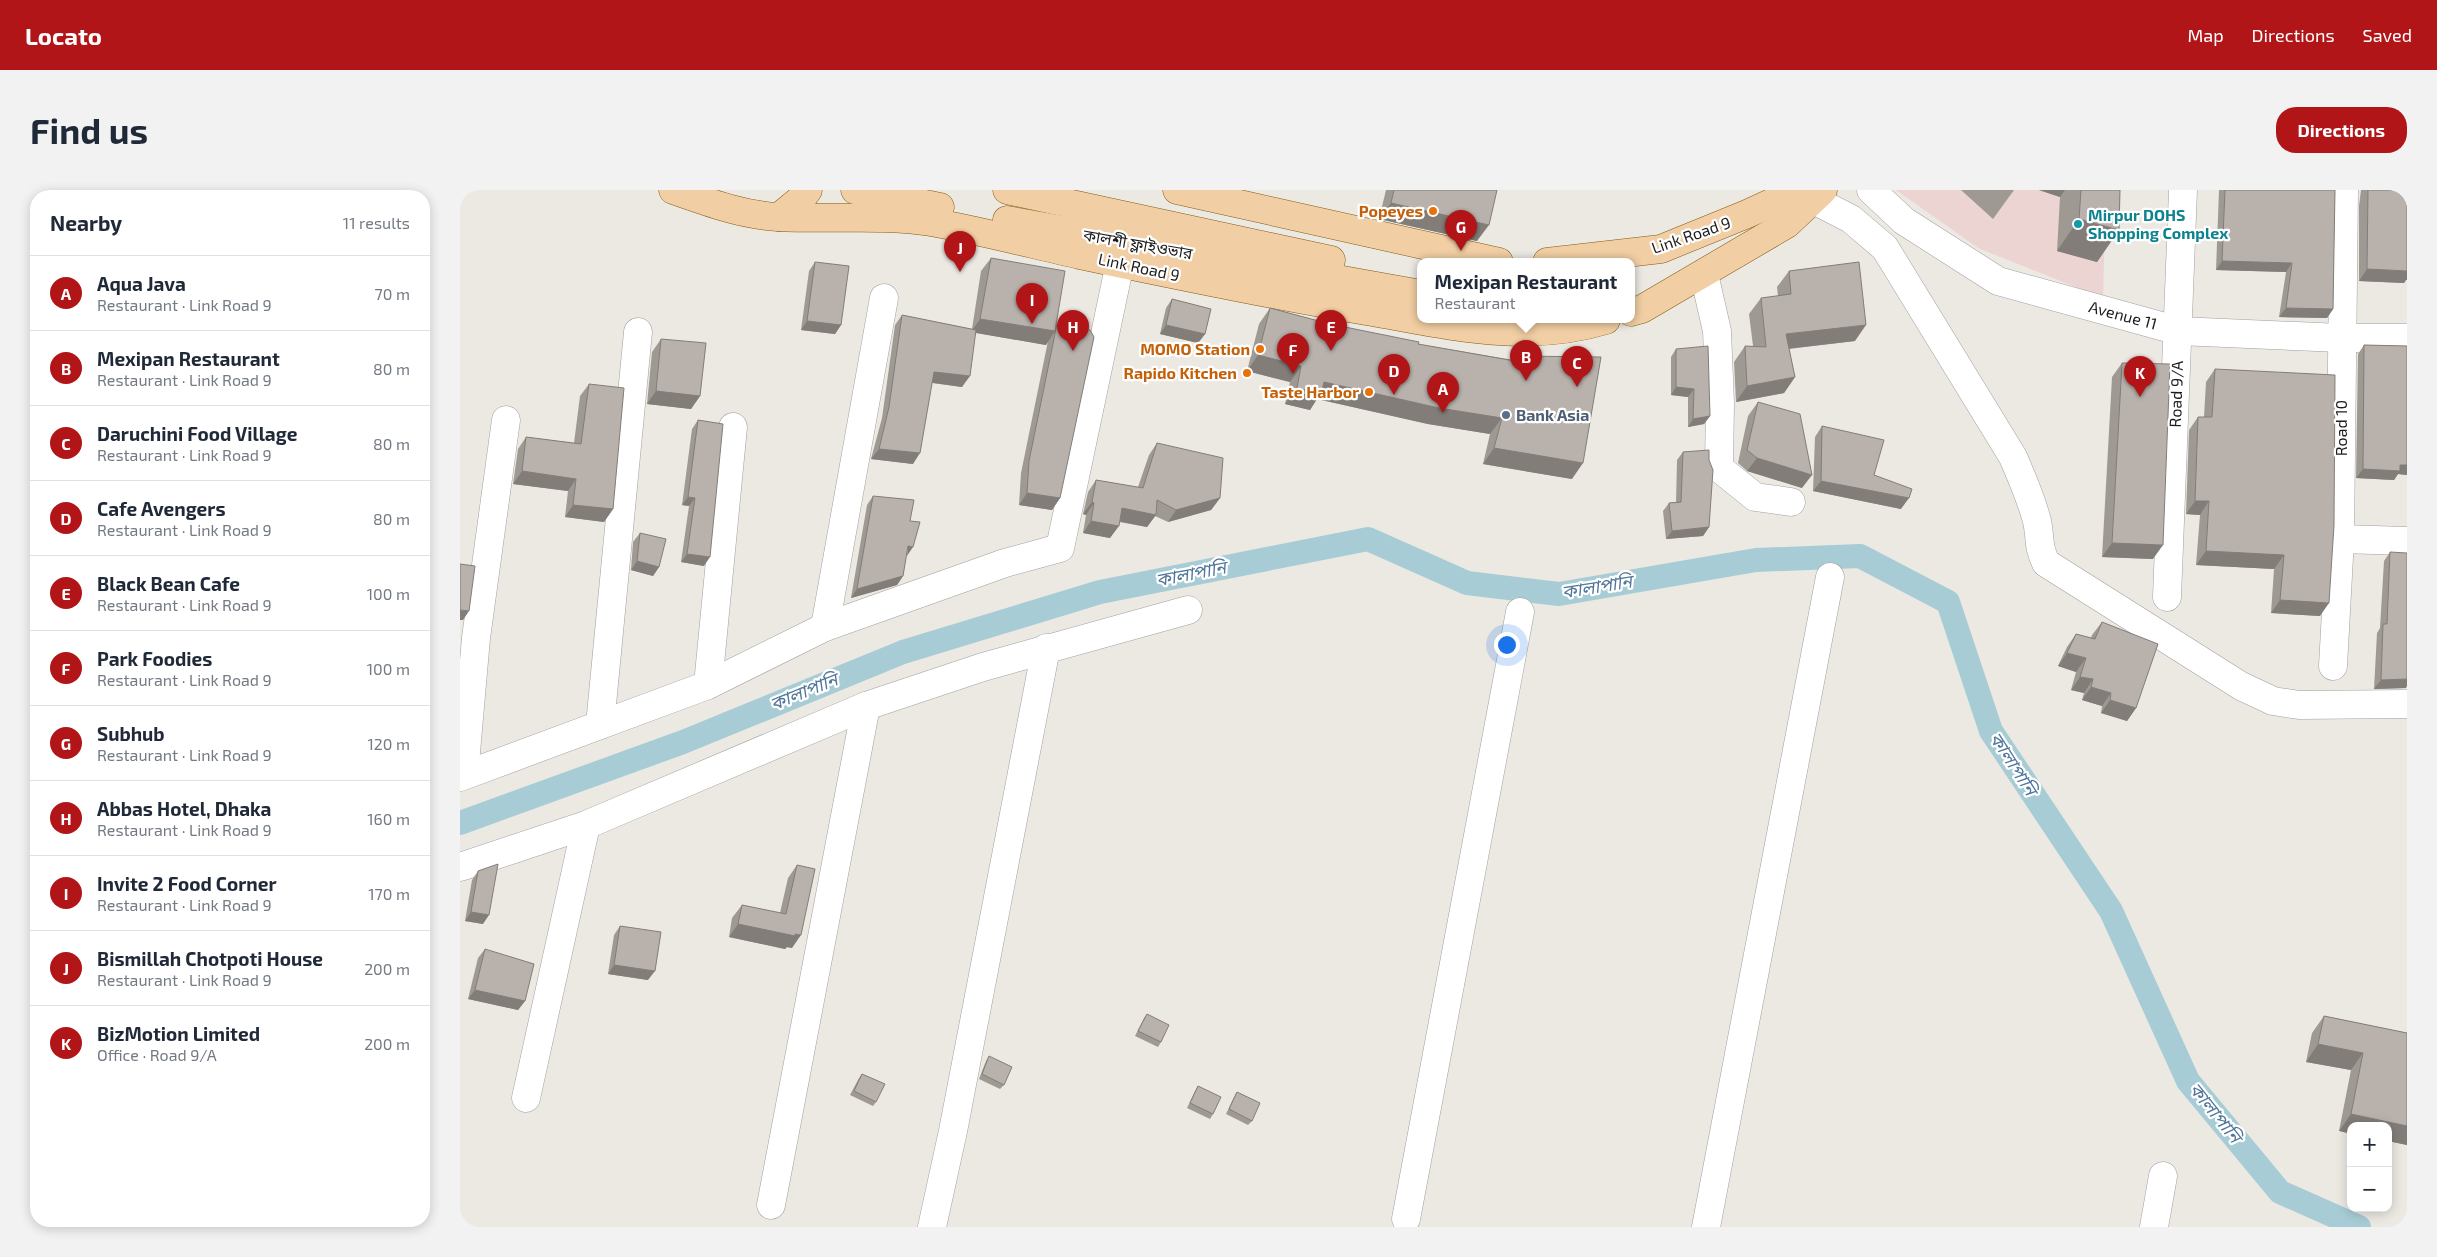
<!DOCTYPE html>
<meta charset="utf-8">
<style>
body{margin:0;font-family:"Exo 2","Noto Sans Bengali",sans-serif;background:#f2f2f3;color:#1f2937}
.controls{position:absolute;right:15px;bottom:15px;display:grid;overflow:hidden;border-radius:10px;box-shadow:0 2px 12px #0003}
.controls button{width:45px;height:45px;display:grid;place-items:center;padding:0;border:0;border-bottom:1px solid #e0e1e3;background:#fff;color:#1f2937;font:25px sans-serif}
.you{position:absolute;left:1046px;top:454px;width:18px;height:18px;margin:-12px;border:4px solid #fff;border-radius:50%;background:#1a73e8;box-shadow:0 0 0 8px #1a73e833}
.badge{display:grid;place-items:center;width:32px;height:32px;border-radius:50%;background:#b21518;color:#fff;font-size:16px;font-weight:700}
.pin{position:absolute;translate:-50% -41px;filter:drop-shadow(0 1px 2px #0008)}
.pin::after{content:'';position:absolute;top:26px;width:18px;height:15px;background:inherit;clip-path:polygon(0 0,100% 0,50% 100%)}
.popup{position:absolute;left:957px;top:68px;width:218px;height:65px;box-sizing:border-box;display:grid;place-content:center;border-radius:10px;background:#fff;filter:drop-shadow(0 1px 4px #0005);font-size:16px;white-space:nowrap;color:#747a83}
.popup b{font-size:19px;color:#1f2937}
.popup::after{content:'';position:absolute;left:50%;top:100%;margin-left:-10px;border:10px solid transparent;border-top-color:#fff}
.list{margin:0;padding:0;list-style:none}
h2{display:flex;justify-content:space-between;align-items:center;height:65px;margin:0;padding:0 20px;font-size:21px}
h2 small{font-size:16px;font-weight:400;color:#747a83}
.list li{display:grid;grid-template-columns:32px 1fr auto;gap:15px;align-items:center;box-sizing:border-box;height:75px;padding:0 20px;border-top:1px solid #e0e1e3}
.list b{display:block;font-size:19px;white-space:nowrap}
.list p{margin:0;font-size:16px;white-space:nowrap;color:#747a83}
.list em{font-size:16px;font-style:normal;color:#747a83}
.map{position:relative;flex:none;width:1947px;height:1037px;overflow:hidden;border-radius:20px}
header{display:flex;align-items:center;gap:30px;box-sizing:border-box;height:70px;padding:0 25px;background:#b21518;color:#fff}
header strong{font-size:24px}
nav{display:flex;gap:28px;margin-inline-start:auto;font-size:18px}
.intro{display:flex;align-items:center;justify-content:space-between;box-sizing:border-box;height:120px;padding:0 30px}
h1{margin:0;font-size:35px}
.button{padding:12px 22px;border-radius:20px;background:#b21518;color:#fff;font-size:18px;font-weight:700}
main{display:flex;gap:30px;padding:0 30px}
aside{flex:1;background:#fff;border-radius:20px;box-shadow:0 2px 12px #0003}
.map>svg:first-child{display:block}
</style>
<header>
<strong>Locato</strong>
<nav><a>Map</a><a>Directions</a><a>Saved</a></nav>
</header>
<div class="intro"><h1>Find us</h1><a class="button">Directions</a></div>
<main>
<aside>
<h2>Nearby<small>11 results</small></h2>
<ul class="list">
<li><span class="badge">A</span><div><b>Aqua Java</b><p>Restaurant · Link Road 9</p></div><em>70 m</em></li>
<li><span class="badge">B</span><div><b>Mexipan Restaurant</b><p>Restaurant · Link Road 9</p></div><em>80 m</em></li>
<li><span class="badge">C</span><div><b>Daruchini Food Village</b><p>Restaurant · Link Road 9</p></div><em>80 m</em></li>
<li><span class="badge">D</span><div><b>Cafe Avengers</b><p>Restaurant · Link Road 9</p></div><em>80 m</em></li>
<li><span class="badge">E</span><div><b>Black Bean Cafe</b><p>Restaurant · Link Road 9</p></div><em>100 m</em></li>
<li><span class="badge">F</span><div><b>Park Foodies</b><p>Restaurant · Link Road 9</p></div><em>100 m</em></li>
<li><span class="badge">G</span><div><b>Subhub</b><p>Restaurant · Link Road 9</p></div><em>120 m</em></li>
<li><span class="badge">H</span><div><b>Abbas Hotel, Dhaka</b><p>Restaurant · Link Road 9</p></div><em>160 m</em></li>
<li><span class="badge">I</span><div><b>Invite 2 Food Corner</b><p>Restaurant · Link Road 9</p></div><em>170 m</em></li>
<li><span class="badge">J</span><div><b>Bismillah Chotpoti House</b><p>Restaurant · Link Road 9</p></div><em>200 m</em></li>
<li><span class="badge">K</span><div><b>BizMotion Limited</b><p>Office · Road 9/A</p></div><em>200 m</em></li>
</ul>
</aside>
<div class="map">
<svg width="1947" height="1037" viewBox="0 0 1947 1037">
<rect width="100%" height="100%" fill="#ece9e3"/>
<polygon fill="#ecd4d3" points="1436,0 1646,0 1643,108 1518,58"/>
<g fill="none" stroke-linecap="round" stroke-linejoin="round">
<polyline stroke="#a7ccd5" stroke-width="24" points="0,633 223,552 443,462 640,402 908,349 1007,393 1099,404 1296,370 1400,366 1488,412 1531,541 1651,721 1728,891 1820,1002 1899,1037"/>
<defs>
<g id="minor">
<polyline points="1411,0 1444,31 1538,91 1719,141 1881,148 1947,148"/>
<path d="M1354,10L1391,29L1425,58L1553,267C1562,288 1571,308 1577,331C1581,349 1577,354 1586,373L1781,496L1813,511L1839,515L1947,514"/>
<polyline points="1244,84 1257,141 1260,213 1259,278 1295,307 1331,312"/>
<polyline points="1880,349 1947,351"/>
<polyline points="1707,407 1723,0"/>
<polyline points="365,437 424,108"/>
<polyline points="1873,476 1880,349 1884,0"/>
<polyline points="248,495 273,237"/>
<polyline points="140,535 178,142"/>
<polyline points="4,585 16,448 46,230"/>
<polyline points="0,587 248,495 365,437 545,373 600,358 660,73"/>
<polyline points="0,677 126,635 406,516 523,477 728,420"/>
<polyline points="66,908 126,635"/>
<polyline points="311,1015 406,516"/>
<polyline points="946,1029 1060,422"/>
<polyline points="472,1037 493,941 586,458"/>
<polyline points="1246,1037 1370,387"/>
<polyline points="1694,1037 1703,986"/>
</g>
<g id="major">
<path d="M213,0C248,12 281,25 319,27C370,30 420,24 471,32C521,41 571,54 620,65C715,85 810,105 906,121C989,135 1064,155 1146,130"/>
<polyline points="395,0 480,17"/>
<polyline points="547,0 871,70"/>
<polyline points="717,0 1039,72"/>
<polyline points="319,27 342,8 348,0"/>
<polyline points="547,30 961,104"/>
<polyline points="1087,72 1201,59 1287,24 1339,0"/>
<polyline points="1171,122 1182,119 1327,34 1363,0"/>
</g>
</defs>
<use href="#minor" stroke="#a0a0a0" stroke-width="29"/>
<use href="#major" stroke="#845b10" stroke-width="29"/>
<use href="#minor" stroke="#fff" stroke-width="28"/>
<use href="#major" stroke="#f1cea3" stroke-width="28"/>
</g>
<g fill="#9f9994">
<polygon points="926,0 1037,0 1017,51 919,29"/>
<polygon points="1501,0 1554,0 1533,29"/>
<polygon points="1579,0 1660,0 1659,40 1637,72 1597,61 1600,7"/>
<polygon points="1759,0 1875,0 1873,119 1867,128 1819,127 1826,82 1756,80"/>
<polygon points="1901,0 1947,0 1946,90 1944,93 1899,91 1899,16"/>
<polygon points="531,68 596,136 597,134 600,308 592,320 559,315 561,283 588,151 586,155 516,143 502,197 472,193 453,274 411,269 422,228 435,135 442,125 512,139 521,81"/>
<polygon points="355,72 381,135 375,144 341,140 349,81"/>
<polygon points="1329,81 1395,151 1329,159 1335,187 1324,203 1276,212 1274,172 1285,156 1293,156 1289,124 1301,108 1318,106 1317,97"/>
<polygon points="712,109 745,144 738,153 700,144 706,118"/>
<polygon points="810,118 870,134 958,154 1053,170 1056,166 1112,289 1023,274 1030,244 968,234 857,209 850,220 825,214 830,192 787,181 799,134"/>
<polygon points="201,149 240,206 231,219 187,214 192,162"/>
<polygon points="1904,155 1947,156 1947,285 1938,284 1934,290 1896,288 1898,164"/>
<polygon points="1216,159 1250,226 1244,234 1228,237 1228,207 1211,205 1211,167"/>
<polygon points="1662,173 1693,369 1642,367 1652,187"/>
<polygon points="1755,179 1860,426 1811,423 1814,379 1736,375 1740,325 1726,324 1729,240 1738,227 1744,227 1746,192"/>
<polygon points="129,194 153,319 144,332 105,327 108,301 53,294 58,259 66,247 114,253 120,206"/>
<polygon points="1298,212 1342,298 1287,281 1278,273 1288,226"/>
<polygon points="238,230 244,376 221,372 229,316 222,315 232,239"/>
<polygon points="1362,236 1414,285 1441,319 1353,301 1355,247"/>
<polygon points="697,253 760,308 751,320 708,332 695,326 687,337 659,332 650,348 623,343 626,325 623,324 628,302 636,290 678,297 689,265"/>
<polygon points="1223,262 1249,337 1243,346 1206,349 1203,321 1209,313 1216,313 1217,270"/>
<polygon points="413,306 450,331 446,366 443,386 437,395 391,408 407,315"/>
<polygon points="180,343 199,377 193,386 171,380 173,352"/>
<polygon points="1930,362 1946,498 1914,499 1917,443 1920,438 1924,371"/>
<polygon points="1642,432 1676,518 1667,531 1641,523 1642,516 1622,510 1624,503 1611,500 1616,482 1598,476 1607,457 1616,444 1631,448 1632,445"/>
<polygon points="337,675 332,758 327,757 325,759 269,747 272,728 282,715 320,723 328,688"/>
<polygon points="18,681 23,734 5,731 12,690"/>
<polygon points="160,736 188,790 148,784 154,745"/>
<polygon points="25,759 65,811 58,820 8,809 18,768"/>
<polygon points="687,824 701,852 698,857 675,846 684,828"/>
<polygon points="1864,826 1947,843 1947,955 1928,951 1928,936 1879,941 1891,880 1846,872 1852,843"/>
<polygon points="529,866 544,895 540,899 519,889 526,871"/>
<polygon points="402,884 416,912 413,916 390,905 399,888"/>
<polygon points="738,896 753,924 750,929 727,918 735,901"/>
<polygon points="777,902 792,931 788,935 766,924 774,907"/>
</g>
<g fill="#827d78">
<polygon points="1579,0 1605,0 1600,7"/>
<polygon points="931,13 1029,35 1017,51 919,29"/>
<polygon points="1619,29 1659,40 1637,72 1597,61"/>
<polygon points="1762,71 1832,73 1826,82 1756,80"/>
<polygon points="1907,79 1947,81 1947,90 1946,90 1944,93 1899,91"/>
<polygon points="1826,118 1873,119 1867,128 1819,127"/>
<polygon points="520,129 595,141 586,155 511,142"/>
<polygon points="347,131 381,135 375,144 341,140"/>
<polygon points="706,135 745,144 738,153 700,144"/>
<polygon points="1406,135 1395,151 1315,160 1326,144"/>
<polygon points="798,165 841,176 830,192 787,181"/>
<polygon points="474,182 510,186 502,197 467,192"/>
<polygon points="1335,187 1324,203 1276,212 1287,196"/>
<polygon points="864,192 1042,228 1030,244 968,234 857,209 850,220 825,214 837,198"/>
<polygon points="1216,197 1234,199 1228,207 1211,205"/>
<polygon points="196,201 240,206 231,219 187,214"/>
<polygon points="1250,226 1244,234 1228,237 1233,229"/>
<polygon points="1034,258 1123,273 1112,289 1023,274"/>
<polygon points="419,259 460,263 453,274 411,269"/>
<polygon points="1297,268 1352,285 1342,298 1287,281"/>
<polygon points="1940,275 1947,275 1947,285 1938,284 1934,290 1896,288 1903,279"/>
<polygon points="62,281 116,289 108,301 53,294"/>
<polygon points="1361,291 1449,308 1441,319 1353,301"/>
<polygon points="567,303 600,308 592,320 559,315"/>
<polygon points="228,307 235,308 229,316 222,315"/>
<polygon points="760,308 751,320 708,332 716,320"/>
<polygon points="1735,311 1749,311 1740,325 1726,324"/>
<polygon points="632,312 634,313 626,325 623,324"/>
<polygon points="113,315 153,319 144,332 105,327"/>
<polygon points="662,318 696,325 687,337 653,330"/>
<polygon points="631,331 659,336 650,348 623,343"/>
<polygon points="1249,337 1243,346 1206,349 1212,341"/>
<polygon points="1652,353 1703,355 1693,369 1642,367"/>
<polygon points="448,356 453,357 447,366"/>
<polygon points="1746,361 1824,365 1814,379 1736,375"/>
<polygon points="227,364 250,367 244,376 221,372"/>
<polygon points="177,371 199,377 193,386 171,380"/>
<polygon points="443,386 437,395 391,408 397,399"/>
<polygon points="1820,410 1869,413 1860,426 1811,423"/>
<polygon points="0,420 9,421 3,430 0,430"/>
<polygon points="1607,463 1626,468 1616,482 1598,476"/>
<polygon points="1620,487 1633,489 1624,503 1611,500"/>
<polygon points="1947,489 1947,496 1946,498 1914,499 1921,490"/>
<polygon points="1631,497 1651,503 1642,516 1622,510"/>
<polygon points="1650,510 1676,518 1667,531 1641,523"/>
<polygon points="11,722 29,725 23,734 5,731"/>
<polygon points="278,734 335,744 341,745 332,758 327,757 325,759 269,747"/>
<polygon points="154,775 195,781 188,790 148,784"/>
<polygon points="15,800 65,811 58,820 8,809"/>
<polygon points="1858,854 1903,863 1891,880 1846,872"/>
<polygon points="1891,924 1947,936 1947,955 1928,951 1928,936 1891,936 1891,944 1879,941"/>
</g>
<g fill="#b9b2ac" stroke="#827d78">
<polygon points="934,0 1037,0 1029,35 931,13"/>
<polygon points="1621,0 1660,0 1659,40 1619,29"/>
<polygon points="1765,0 1875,0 1873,119 1826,118 1832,73 1762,71"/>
<polygon points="1908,0 1947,0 1947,81 1907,79"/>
<polygon points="531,68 605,81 595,141 520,129"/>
<polygon points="355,72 389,76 381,135 347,131"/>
<polygon points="1399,72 1406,135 1326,144 1335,187 1287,196 1285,156 1306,157 1301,108 1331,104 1329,81"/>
<polygon points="712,109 751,119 745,144 706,135"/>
<polygon points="810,118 870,134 959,152 958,154 1055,171 1056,166 1141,167 1123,273 1034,258 1042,228 979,218 864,192 861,204 837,198 841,176 798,165"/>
<polygon points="442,125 516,140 510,186 474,182 460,263 419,259 429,217"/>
<polygon points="597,134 630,140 634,147 600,308 567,303 569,271"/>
<polygon points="201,149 246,153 240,206 196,201"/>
<polygon points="1904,155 1947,156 1947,275 1940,275 1940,281 1903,279"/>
<polygon points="1248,156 1250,226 1233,229 1234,199 1216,197 1216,159"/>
<polygon points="1662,173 1710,174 1703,355 1652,353"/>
<polygon points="1755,179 1875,185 1874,335 1869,413 1820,410 1824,365 1746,361 1749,311 1735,311 1738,227 1752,227"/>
<polygon points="129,194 164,198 153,319 113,315 116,289 62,281 66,247 121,254"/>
<polygon points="1298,212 1340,224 1352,285 1297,268 1287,260"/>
<polygon points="238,230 263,234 250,367 227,364 235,308 228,307"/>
<polygon points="1362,236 1424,250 1414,285 1452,299 1449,308 1361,291"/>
<polygon points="697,253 763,268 760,308 716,320 697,310 696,325 662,318 659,336 631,331 634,313 632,312 636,290 683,298"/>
<polygon points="1249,260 1249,270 1253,280 1249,337 1212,341 1209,313 1221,312 1223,262"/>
<polygon points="413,306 454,310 450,331 460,332 453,357 448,356 443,386 397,399"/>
<polygon points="180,343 206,349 199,377 177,371"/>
<polygon points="1930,362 1947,363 1947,489 1921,490 1923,434 1927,434"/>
<polygon points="0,374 15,376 9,421 0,420"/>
<polygon points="1642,432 1698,454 1676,518 1650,510 1651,503 1631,497 1633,489 1620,487 1626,468 1607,463 1616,444 1635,449"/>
<polygon points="38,674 29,725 11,722 18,681"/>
<polygon points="337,675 355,679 341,745 335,744 335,746 278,734 282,715 326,724"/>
<polygon points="160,736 201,742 195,781 154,775"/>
<polygon points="25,759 74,774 65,811 15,800"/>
<polygon points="687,824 709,835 701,852 678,841"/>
<polygon points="1864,826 1947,843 1947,936 1891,924 1903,863 1858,854"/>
<polygon points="529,866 552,877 544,895 522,884"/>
<polygon points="402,884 425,894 416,912 394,901"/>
<polygon points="738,896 761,907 753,924 730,913"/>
<polygon points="777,902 800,913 792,931 769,919"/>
</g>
<g fill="#e8710a" stroke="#fff" stroke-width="2">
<circle cx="973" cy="21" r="5"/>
<circle cx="800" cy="159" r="5"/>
<circle cx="787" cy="183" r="5"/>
<circle cx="909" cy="202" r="5"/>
</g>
<circle fill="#0f9aa8" stroke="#fff" stroke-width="2" cx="1618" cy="34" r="5"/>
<circle fill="#5c6f8a" stroke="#fff" stroke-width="2" cx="1046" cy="225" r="5"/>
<g text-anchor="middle" stroke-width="4.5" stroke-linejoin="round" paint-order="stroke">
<g font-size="16" font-weight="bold" fill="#c56008" stroke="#fff" text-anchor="end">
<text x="963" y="27">Popeyes</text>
<text x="790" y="165">MOMO Station</text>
<text x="777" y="189">Rapido Kitchen</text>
<text x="899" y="208">Taste Harbor</text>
</g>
<g font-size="16" font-weight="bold" fill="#0d838f" stroke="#fff" text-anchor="start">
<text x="1628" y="31">Mirpur DOHS<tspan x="1628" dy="18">Shopping Complex</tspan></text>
</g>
<g font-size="16" fill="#1c1c1c" stroke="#fff">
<text transform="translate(1231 45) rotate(-19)" y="6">Link Road 9</text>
<text transform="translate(678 54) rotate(10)" y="6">কালশী ফ্লাইওভার</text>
<text transform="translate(679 77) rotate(12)" y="6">Link Road 9</text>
<text transform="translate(1663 125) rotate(15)" y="6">Avenue 11</text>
<text transform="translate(1716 204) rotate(-88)" y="6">Road 9/A</text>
<text transform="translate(1881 238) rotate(-90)" y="6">Road 10</text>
</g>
<g font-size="16" font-weight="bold" fill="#4e5e75" stroke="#fff" text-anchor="start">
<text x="1056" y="231">Bank Asia</text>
</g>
<g font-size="18" font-style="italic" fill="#507699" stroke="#fff">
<text transform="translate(731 384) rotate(-11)" y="6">কালাপানি</text>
<text transform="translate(1137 397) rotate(-9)" y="6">কালাপানি</text>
<text transform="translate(344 502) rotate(-22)" y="6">কালাপানি</text>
<text transform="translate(1553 574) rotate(57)" y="6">কালাপানি</text>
<text transform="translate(1755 923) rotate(51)" y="6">কালাপানি</text>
</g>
</g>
</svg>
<div class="controls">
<button>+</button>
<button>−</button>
</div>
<div class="you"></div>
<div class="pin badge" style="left:983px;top:223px">A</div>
<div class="pin badge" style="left:1066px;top:191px">B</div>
<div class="popup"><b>Mexipan Restaurant</b>Restaurant</div>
<div class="pin badge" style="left:1117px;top:197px">C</div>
<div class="pin badge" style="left:934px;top:205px">D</div>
<div class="pin badge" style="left:871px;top:161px">E</div>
<div class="pin badge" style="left:833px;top:184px">F</div>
<div class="pin badge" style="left:1001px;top:61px">G</div>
<div class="pin badge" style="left:613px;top:161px">H</div>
<div class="pin badge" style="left:572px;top:134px">I</div>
<div class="pin badge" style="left:500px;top:82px">J</div>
<div class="pin badge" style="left:1680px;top:207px">K</div>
</div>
</main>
